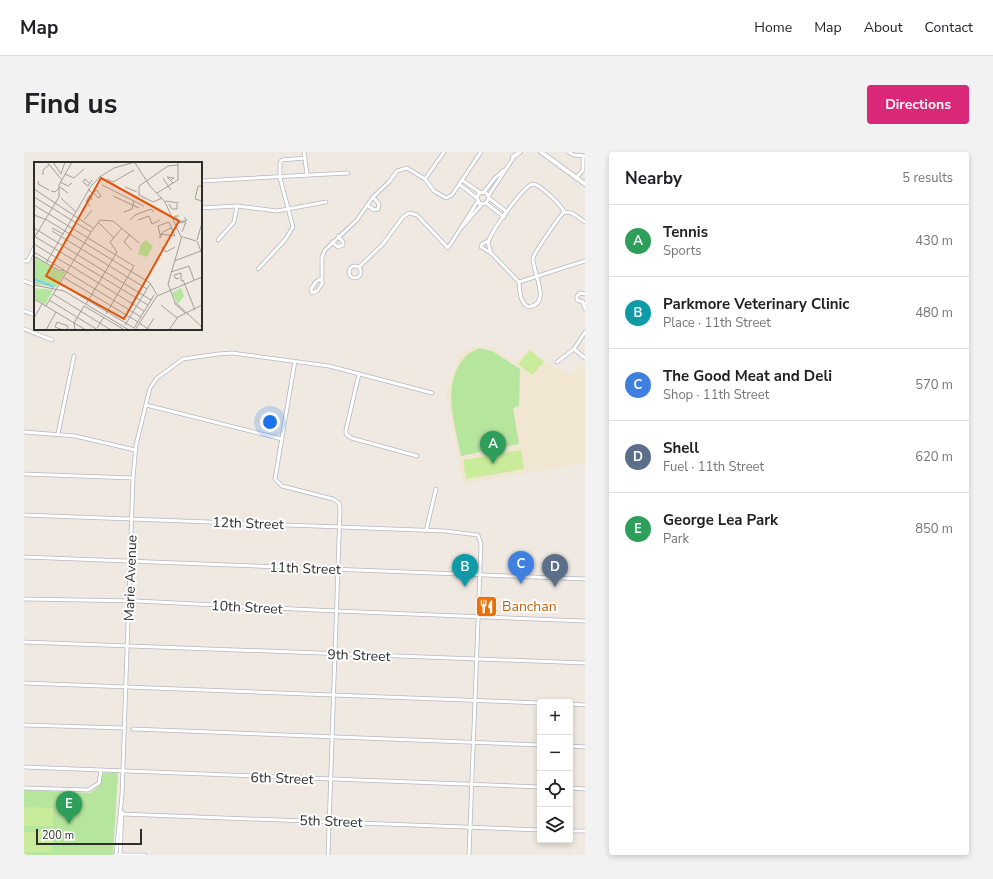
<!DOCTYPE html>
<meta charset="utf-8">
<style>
body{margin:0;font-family:"Nunito Sans",sans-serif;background:#f2f2f2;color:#202124}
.controls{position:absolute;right:12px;bottom:12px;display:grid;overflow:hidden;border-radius:4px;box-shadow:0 2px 6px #0003}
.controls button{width:36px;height:36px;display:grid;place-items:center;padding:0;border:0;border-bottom:1px solid #e0e0e0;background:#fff;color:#202124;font:20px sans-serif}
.scale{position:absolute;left:12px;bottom:10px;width:106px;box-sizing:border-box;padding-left:4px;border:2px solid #2e2e2e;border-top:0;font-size:11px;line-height:14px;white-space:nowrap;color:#2e2e2e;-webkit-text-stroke:3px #fff;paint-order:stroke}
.you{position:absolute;left:246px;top:270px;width:14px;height:14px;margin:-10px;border:3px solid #fff;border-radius:50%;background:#1a73e8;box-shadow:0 0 0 6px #1a73e833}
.badge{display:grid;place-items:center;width:26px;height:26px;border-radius:50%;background:#db2777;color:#fff;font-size:13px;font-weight:700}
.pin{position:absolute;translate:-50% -33px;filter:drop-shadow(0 1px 2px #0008)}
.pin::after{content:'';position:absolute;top:21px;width:14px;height:12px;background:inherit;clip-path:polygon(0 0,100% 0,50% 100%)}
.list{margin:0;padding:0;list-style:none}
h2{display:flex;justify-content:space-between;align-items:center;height:52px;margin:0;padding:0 16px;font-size:17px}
h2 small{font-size:13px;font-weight:400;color:#757577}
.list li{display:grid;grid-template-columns:26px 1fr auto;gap:12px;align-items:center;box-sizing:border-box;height:72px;padding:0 16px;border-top:1px solid #e0e0e0}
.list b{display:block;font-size:15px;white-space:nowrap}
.list p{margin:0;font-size:13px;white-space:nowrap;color:#757577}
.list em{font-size:13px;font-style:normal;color:#757577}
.icon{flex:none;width:22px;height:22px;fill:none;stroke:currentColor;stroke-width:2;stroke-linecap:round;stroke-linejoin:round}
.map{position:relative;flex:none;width:561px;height:703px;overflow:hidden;border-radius:4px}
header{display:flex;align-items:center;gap:24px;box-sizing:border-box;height:56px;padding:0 20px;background:#fff;border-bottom:1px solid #e0e0e0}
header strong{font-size:19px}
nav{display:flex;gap:22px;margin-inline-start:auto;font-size:14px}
.intro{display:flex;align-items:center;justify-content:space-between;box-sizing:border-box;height:96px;padding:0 24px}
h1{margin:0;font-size:28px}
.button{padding:10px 18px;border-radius:4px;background:#db2777;color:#fff;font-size:14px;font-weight:700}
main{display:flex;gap:24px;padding:0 24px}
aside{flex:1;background:#fff;border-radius:4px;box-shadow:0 2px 6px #0003}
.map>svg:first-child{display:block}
</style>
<header>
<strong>Map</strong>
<nav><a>Home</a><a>Map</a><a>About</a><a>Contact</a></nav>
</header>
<div class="intro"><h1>Find us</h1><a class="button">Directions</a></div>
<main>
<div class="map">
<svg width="561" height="703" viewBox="0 0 561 703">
<rect width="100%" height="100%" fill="#efe9e1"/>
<polygon fill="#f0e6d1" points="452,194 470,196 491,211 505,196 529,215 547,223 556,214 561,216 561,311 440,332 422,241 437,199"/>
<g fill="#b6e59e">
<path d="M455,196L468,199L496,217L495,254L489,256L495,292L437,304C431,272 417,234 440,206C443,201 451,199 455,196Z"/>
<polygon points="79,621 94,621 89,703 0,703 0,638 66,641 74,635"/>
</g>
<g fill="#c9ec9a">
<polygon points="506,198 520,210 508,223 494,212"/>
<polygon points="497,298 500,317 442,327 439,308"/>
<polygon points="0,655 29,656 29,674 0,674"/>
<rect x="0" y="680" width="28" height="20"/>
</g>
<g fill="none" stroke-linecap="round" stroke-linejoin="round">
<defs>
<g id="minor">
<polyline points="280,0 283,23"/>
<polyline points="420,0 401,27 410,39 422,46 428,43 457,0"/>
<polyline points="544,0 550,3 561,4"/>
<polyline points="552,26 559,18 559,4"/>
<polyline points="438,28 457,41"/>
<polyline points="177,29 324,21"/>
<polyline points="435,32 453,46 456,52 462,51 465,46 463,42 460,40 455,41 453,46"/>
<polyline points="460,40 471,26 480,18"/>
<polyline points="465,43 490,5"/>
<polyline points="465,46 483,60"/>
<polyline points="462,51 480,65"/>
<polyline points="343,53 350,58 354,57 355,52 349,45"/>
<polyline points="177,56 213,54 253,59 302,50"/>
<path d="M561,70L548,61L540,60C538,53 515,32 509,32C499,34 466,81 464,91L467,101L495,130L561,109"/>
<polyline points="438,75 458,52"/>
<polyline points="194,88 210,70 213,54"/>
<polyline points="464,89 458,92 457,95 467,101"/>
<polyline points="308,90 314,95 319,93 319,90 314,84"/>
<polyline points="0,109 4,109 11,94"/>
<circle cx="331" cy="120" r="6"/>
<polyline points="335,115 359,92 379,65 385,61 393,63 424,96 454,49"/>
<polyline points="234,117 261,88 269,75 256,26 256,10 258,8 281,6"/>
<path d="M298,127C292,127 290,133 287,137L288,141L293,139L298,132V105L301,98L333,68L349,45L365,30L373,19L383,16L401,27"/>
<polyline points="0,129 11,133"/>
<path d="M495,130C496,139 495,149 504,155C529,153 508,119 509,106C510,101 535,65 540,60"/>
<polyline points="559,150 553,148 553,144 556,141 561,142"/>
<polyline points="559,150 561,157"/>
<polyline points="0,159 11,163"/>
<polyline points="0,177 28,188"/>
<polyline points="550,197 561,206"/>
<polyline points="271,209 251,327 258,334 309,347 315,351 316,357 304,703"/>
<polyline points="533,210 550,197 561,180"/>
<polyline points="335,222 322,278 322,282 327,286 393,304"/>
<polyline points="122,253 258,287"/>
<polyline points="0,280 51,284 111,298"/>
<polyline points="34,282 50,204"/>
<polyline points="0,322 109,326"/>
<polyline points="0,363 316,375 421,379 454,383 457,392 445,703"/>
<polyline points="402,379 412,337"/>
<polyline points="0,405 561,427"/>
<polyline points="0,447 113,449 312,459 561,469"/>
<polyline points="0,490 561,511"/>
<polyline points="0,531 516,551"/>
<polyline points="546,552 561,553"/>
<polyline points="0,573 100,576"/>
<polyline points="109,577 516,593"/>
<polyline points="546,594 561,595"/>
<polyline points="0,615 516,635"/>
<polyline points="0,636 64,638 75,631 77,618"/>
<polyline points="546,636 561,637"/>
<polyline points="98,662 516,678"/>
<polyline points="546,679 561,679"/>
<polyline points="92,703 98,643 109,326 112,293 126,236 133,226 159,207 194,202 208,201 305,214 408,241"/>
<polyline points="95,703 121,703"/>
<polyline points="96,703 98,660"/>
</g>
<g id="tertiary">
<polyline points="517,0 561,32"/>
<polyline points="489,5 496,0"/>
</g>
</defs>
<use href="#minor" stroke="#b4b7c1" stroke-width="4.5"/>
<use href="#tertiary" stroke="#b4b7c1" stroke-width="5.5"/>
<use href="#minor" stroke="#fff" stroke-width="3"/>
<use href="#tertiary" stroke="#fff" stroke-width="4"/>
</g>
<defs>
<symbol id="restaurant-square" viewBox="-11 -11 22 22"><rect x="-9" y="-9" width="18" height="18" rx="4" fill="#e8710a" stroke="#fff"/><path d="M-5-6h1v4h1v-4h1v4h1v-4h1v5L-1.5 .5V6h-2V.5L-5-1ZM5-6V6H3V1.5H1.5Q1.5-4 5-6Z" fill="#fff"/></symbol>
</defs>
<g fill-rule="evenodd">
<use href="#restaurant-square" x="450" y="442" width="25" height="25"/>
</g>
<g text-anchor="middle" stroke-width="4" stroke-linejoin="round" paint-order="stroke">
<g font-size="14" fill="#2e2e2e" stroke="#fff">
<text transform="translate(224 371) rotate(2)" y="5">12th Street</text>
<text transform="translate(281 416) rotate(2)" y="5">11th Street</text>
<text transform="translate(106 426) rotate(-88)" y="5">Marie Avenue</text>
<text transform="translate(223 455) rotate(3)" y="5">10th Street</text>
<text transform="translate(335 503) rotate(2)" y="5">9th Street</text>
<text transform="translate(258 626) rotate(2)" y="5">6th Street</text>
<text transform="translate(307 669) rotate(2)" y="5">5th Street</text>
</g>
<g font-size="14" fill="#c56008" stroke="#fff" text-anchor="start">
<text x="478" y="459">Banchan</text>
</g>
</g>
<g transform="translate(10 10)">
<rect width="168" height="168" fill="#efe9e1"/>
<path d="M112,78L119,84L113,95L104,92L107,82ZM0,94L26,110L32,109L22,125L0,122ZM0,126L19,128L11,143L0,136ZM147,126L150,134L144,142L138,131Z" fill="#b6e59e"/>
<path fill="none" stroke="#75cff0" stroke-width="2" d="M0,117L20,125"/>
<path fill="none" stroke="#a29e99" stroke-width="1" d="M13,0L28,18M19,0L27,12L31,0M101,1L116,24L131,40L147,75M31,12L40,16L50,7M9,13V8L15,3M64,16L80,6L101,0M129,16L137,28M73,17L79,20L100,8M137,18L140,16L133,15L139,21M5,19L4,22L15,28M26,20L34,24L38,21M55,21L51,17L49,20L54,24L58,18M68,23L110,44M168,24H164L161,37L168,39M91,25L103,30M0,27L59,66M54,27L58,31L63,28L67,34L64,36L60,31M17,29L21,30L26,25L34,31M123,31L144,18V0M79,34L105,46M0,35L57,70M27,36L42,50M128,36L119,40L105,33V24L134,4L144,3M131,39L145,41M135,42L138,47H143V42M0,43L100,104L72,152M56,44L52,39L56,33L58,38M90,50L98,47L100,39M0,53L13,58L116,121L123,133M145,54H141L145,60L153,58L150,55M98,56L96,58L101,53L117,47L120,50M50,58L58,48M104,58L115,54L118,62L126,58M64,60L80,76M135,60L141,74L126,72L124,64ZM143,61L152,60L148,70M0,66L117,138M18,66L29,72M18,69L113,127M96,72L90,80L98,88M126,72V76L129,70L137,66M0,74L114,143M148,74L134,122L141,140L168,165M149,75L162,79M0,76L25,35V23L38,0M163,78L168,61M163,79L168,92M0,82L36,104M128,85L132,90L141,85M0,90L107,155M0,94L26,109L30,108M140,99L167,89M12,101L57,24L65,16M37,104L110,149M137,110L155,104L160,118M29,115L104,160M145,116L142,117L140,113L147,111V119L149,118L161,148M25,121L100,166L120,133M0,123L30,129L95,168M19,132L77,168M0,137L52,168M15,138L64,168M140,141L151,151M52,142L83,90L76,80L88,66M127,143L143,156M12,144L57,70L66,58L79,59L105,81M50,144L89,167M0,156L8,142M105,161L116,168M91,163L116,122M63,166L70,155M113,167L120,156M12,168L22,150M29,168L21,165L23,160L34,164L33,168M41,168L40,161L50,144M101,168L123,134L168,115M135,168L144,155L168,143"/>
<path fill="#df570e" fill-opacity="0.15" stroke="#df570e" stroke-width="2" d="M67,16L145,59L90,157L12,114Z"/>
<rect width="168" height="168" fill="none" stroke="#2e2e2e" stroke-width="2"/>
</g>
</svg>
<div class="controls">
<button>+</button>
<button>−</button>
<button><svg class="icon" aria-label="locate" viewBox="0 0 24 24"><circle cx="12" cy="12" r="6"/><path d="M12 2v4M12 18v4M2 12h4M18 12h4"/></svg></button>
<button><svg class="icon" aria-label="layers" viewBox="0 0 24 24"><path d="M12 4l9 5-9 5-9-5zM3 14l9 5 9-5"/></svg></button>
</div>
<div class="scale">200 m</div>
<div class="you"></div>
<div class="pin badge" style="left:469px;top:312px;background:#2e9e5b">A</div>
<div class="pin badge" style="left:441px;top:435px;background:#0f9aa8">B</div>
<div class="pin badge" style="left:497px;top:432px;background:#3f7fe0">C</div>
<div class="pin badge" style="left:531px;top:435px;background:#5c6f8a">D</div>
<div class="pin badge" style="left:45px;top:672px;background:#2e9e5b">E</div>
</div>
<aside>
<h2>Nearby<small>5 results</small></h2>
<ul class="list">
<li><span class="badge" style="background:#2e9e5b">A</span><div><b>Tennis</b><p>Sports</p></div><em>430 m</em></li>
<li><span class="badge" style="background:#0f9aa8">B</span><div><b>Parkmore Veterinary Clinic</b><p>Place · 11th Street</p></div><em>480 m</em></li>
<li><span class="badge" style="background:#3f7fe0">C</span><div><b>The Good Meat and Deli</b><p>Shop · 11th Street</p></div><em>570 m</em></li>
<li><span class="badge" style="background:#5c6f8a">D</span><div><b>Shell</b><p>Fuel · 11th Street</p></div><em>620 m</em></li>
<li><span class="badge" style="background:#2e9e5b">E</span><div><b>George Lea Park</b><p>Park</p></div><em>850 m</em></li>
</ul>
</aside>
</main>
